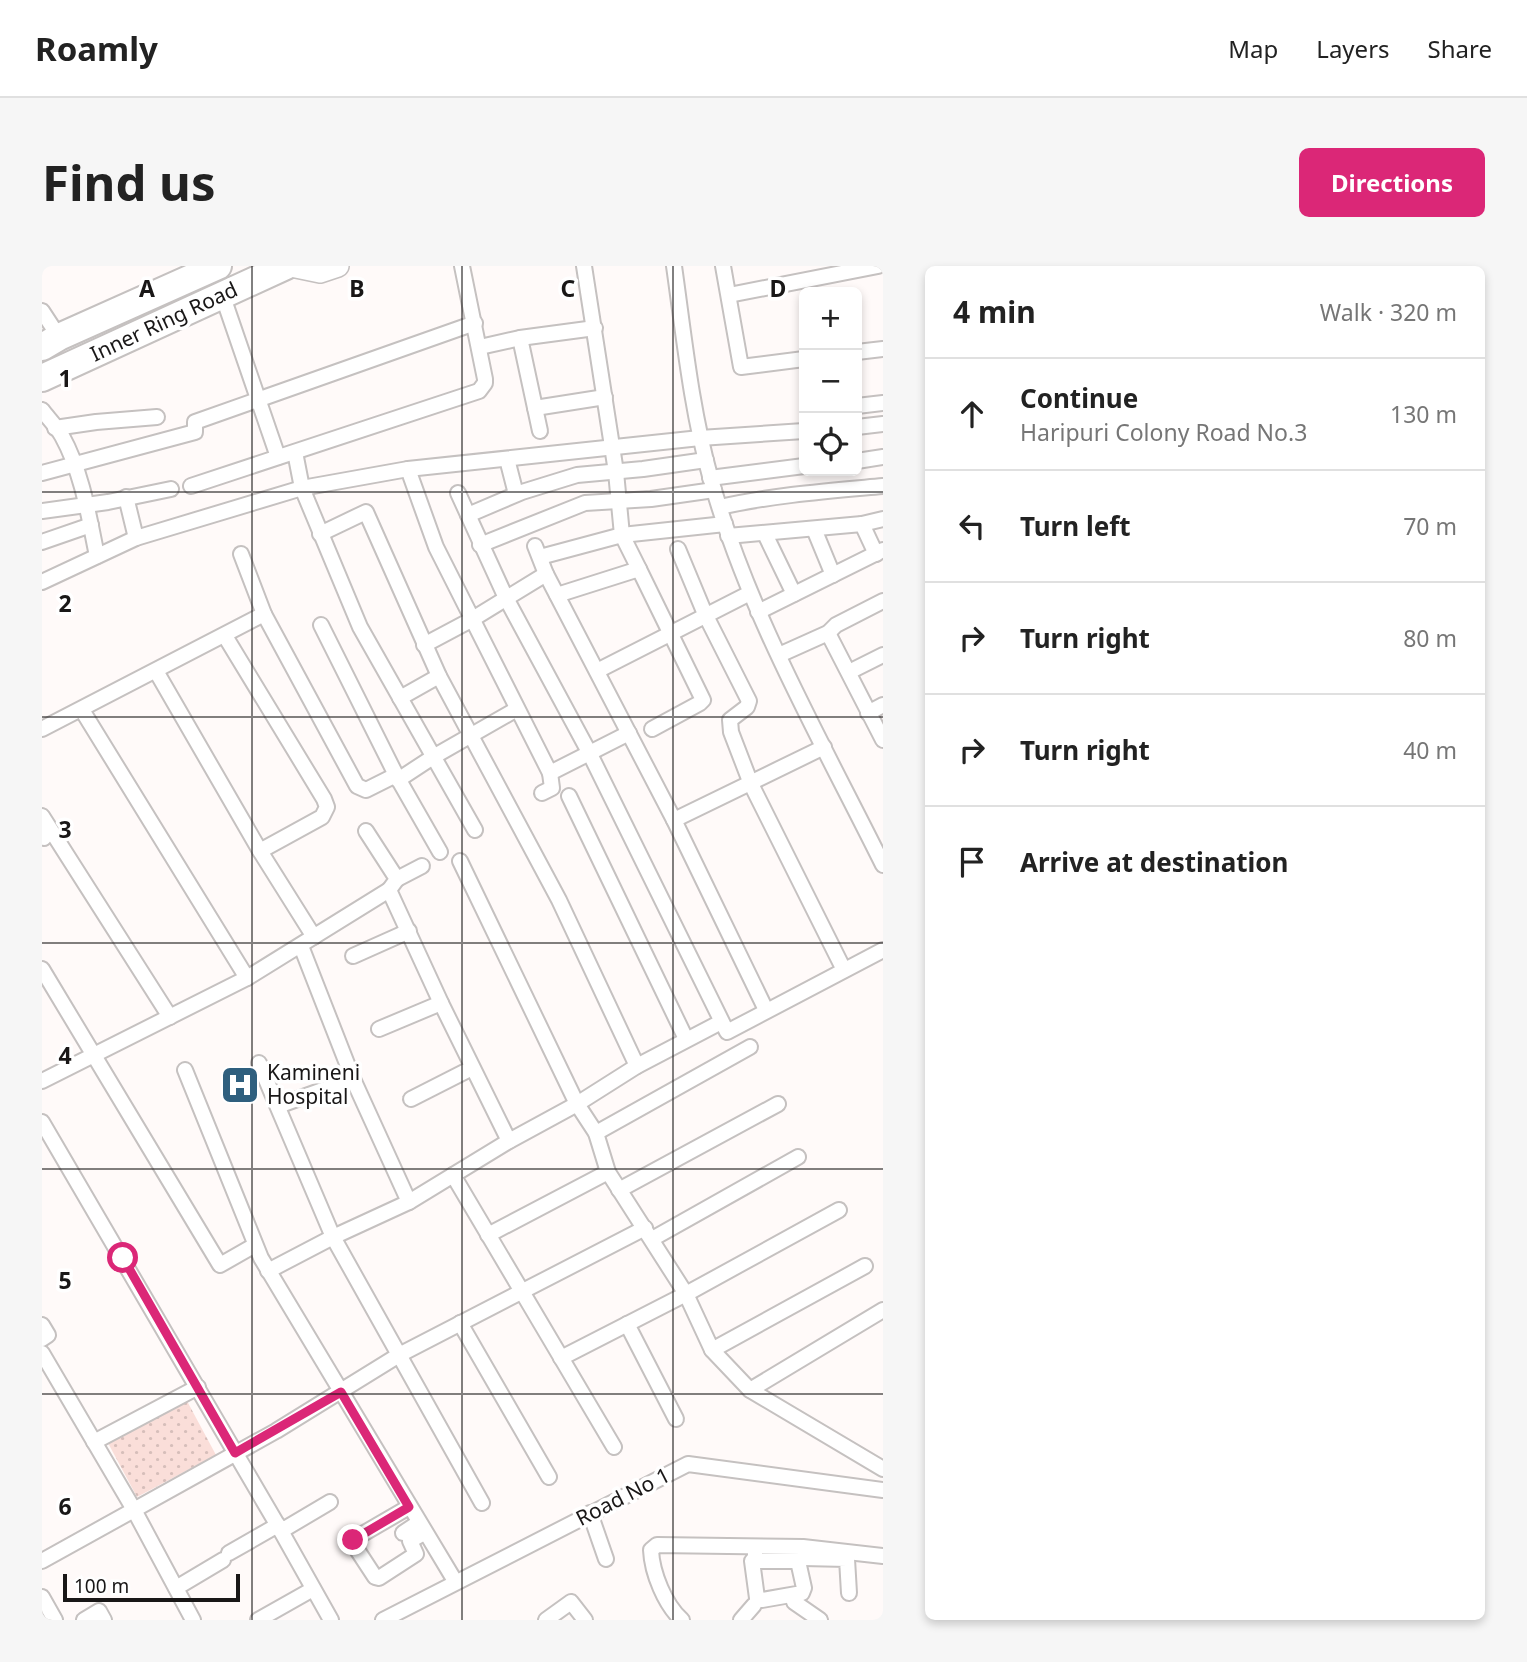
<!DOCTYPE html>
<meta charset="utf-8">
<style>
body{margin:0;font-family:"Noto Sans",sans-serif;background:#f6f6f6;color:#222}
.controls{position:absolute;right:21px;top:21px;display:grid;overflow:hidden;border-radius:10px;box-shadow:0 4px 10px #0003}
.controls button{width:63px;height:63px;display:grid;place-items:center;padding:0;border:0;border-bottom:2px solid #e0e0e0;background:#fff;color:#222;font:35px sans-serif}
.scale{position:absolute;left:21px;bottom:18px;width:177px;box-sizing:border-box;padding-left:7px;border:4px solid #191717;border-top:0;font-size:19px;line-height:24px;white-space:nowrap;color:#191717;-webkit-text-stroke:5px #fff;paint-order:stroke}
.stop{position:absolute;width:21px;height:21px;margin:-16px;border:5px solid #db2777;border-radius:50%;background:#fff}
.stop.end{background:#db2777;border-color:#fff;box-shadow:0 2px 7px #0008}
.list{margin:0;padding:0;list-style:none}
h2{display:flex;justify-content:space-between;align-items:center;height:91px;margin:0;padding:0 28px;font-size:30px}
h2 small{font-size:23px;font-weight:400;color:#767676}
.list li{display:grid;grid-template-columns:46px 1fr auto;gap:21px;align-items:center;box-sizing:border-box;height:112px;padding:0 28px;border-top:2px solid #e0e0e0}
.list b{display:block;font-size:26px;white-space:nowrap}
.list p{margin:0;font-size:23px;white-space:nowrap;color:#767676}
.list em{font-size:23px;font-style:normal;color:#767676}
.icon{flex:none;width:38px;height:38px;fill:none;stroke:currentColor;stroke-width:2;stroke-linecap:round;stroke-linejoin:round}
.map{position:relative;flex:none;width:841px;height:1354px;overflow:hidden;border-radius:10px}
header{display:flex;align-items:center;gap:42px;box-sizing:border-box;height:98px;padding:0 35px;background:#fff;border-bottom:2px solid #e0e0e0}
header strong{font-size:33px}
nav{display:flex;gap:38px;margin-inline-start:auto;font-size:24px}
.intro{display:flex;align-items:center;justify-content:space-between;box-sizing:border-box;height:168px;padding:0 42px}
h1{margin:0;font-size:49px}
.button{padding:18px 32px;border-radius:10px;background:#db2777;color:#fff;font-size:24px;font-weight:700}
main{display:flex;gap:42px;padding:0 42px}
aside{flex:1;background:#fff;border-radius:10px;box-shadow:0 4px 10px #0003}
.map>svg:first-child{display:block}
</style>
<header>
<strong>Roamly</strong>
<nav><a>Map</a><a>Layers</a><a>Share</a></nav>
</header>
<div class="intro"><h1>Find us</h1><a class="button">Directions</a></div>
<main>
<div class="map">
<svg width="841" height="1354" viewBox="0 0 841 1354">
<defs>
<pattern id="park-dots" width="8" height="8" patternUnits="userSpaceOnUse" patternTransform="scale(1.75)"><rect width="8" height="8" fill="#faded9"/><path d="M2 2h.1M6 6h.1" fill="none" stroke="#d6beba" stroke-width="1.8" stroke-linecap="round"/></pattern>
</defs>
<rect width="100%" height="100%" fill="#fffaf9"/>
<polygon fill="url(#park-dots)" points="145,1135 174,1189 95,1231 66,1177"/>
<g fill="none" stroke-linecap="round" stroke-linejoin="round">
<defs>
<g id="street">
<polyline points="542,0 574,206 580,269 597,303"/>
<path d="M632,0C642,70 649,142 668,210C705,345 779,474 841,599"/>
<polyline points="681,0 699,101 762,93"/>
<polyline points="180,28 236,191"/>
<polyline points="687,29 836,0"/>
<polyline points="0,45 17,71"/>
<polyline points="478,72 498,165"/>
<polyline points="438,81 478,72 553,62"/>
<polyline points="815,86 841,83"/>
<polyline points="815,140 841,137"/>
<polyline points="493,142 563,131"/>
<path d="M0,144C6,152 15,161 20,170C40,206 47,251 55,290"/>
<polyline points="815,161 841,158"/>
<polyline points="13,162 54,156 115,151"/>
<polyline points="253,186 260,222 318,361 433,564"/>
<polyline points="465,193 474,228"/>
<polyline points="815,195 841,191"/>
<polyline points="366,203 394,281 508,507 587,467"/>
<polyline points="0,207 153,166 153,156 433,57"/>
<polyline points="668,212 762,200"/>
<polyline points="149,220 437,125 443,117 443,113 420,0"/>
<polyline points="416,227 464,332 547,486 685,766 841,684"/>
<polyline points="84,231 94,272"/>
<path d="M678,241C731,229 786,225 841,220"/>
<polyline points="0,245 66,236 129,223"/>
<polyline points="426,249 480,226 535,209 601,203 664,194"/>
<polyline points="820,258 834,288"/>
<polyline points="772,263 791,309"/>
<polyline points="278,268 324,246 397,410 517,634 595,800"/>
<polyline points="723,268 752,328"/>
<polyline points="686,270 820,258 841,253"/>
<polyline points="0,276 49,259"/>
<polyline points="438,279 543,237 609,233 672,224"/>
<polyline points="493,280 504,308 632,554 724,744"/>
<polyline points="636,283 663,348 707,435 705,441 688,454 689,466 709,518 802,704"/>
<polyline points="498,291 580,269 683,258"/>
<polyline points="0,316 94,272 260,222 366,203 658,172 762,165"/>
<polyline points="515,329 597,303 661,434 658,437 610,463"/>
<polyline points="716,346 841,284"/>
<polyline points="222,348 315,520 324,524 354,509"/>
<polyline points="279,359 354,509 398,586"/>
<polyline points="786,367 841,474"/>
<polyline points="183,370 282,533 285,541 280,551 218,585"/>
<polyline points="382,379 429,354 504,308"/>
<polyline points="737,389 786,367 794,359 841,335"/>
<polyline points="114,405 218,585 272,671"/>
<polyline points="555,405 708,327"/>
<polyline points="807,406 841,389"/>
<polyline points="358,432 397,410"/>
<polyline points="40,444 205,712"/>
<polyline points="826,447 841,439"/>
<polyline points="0,463 222,348 199,288"/>
<polyline points="356,514 391,491 475,443"/>
<polyline points="500,527 510,522 508,507"/>
<polyline points="527,530 644,773"/>
<polyline points="0,550 128,751"/>
<polyline points="632,554 782,481"/>
<polyline points="324,565 355,613 347,624 399,737 467,875"/>
<polyline points="0,569 2,572"/>
<polyline points="418,595 535,838 554,867 566,906 644,1028 670,1084 708,1124 841,1203"/>
<polyline points="355,613 380,600"/>
<polyline points="259,680 311,813 367,936"/>
<polyline points="311,690 367,665"/>
<polyline points="0,703 178,999 213,979"/>
<polyline points="337,763 399,737"/>
<polyline points="217,797 291,971 440,1237"/>
<polyline points="143,804 219,992 413,1315"/>
<polyline points="0,815 205,712 347,624"/>
<polyline points="369,833 430,802"/>
<polyline points="236,840 311,813"/>
<polyline points="0,856 239,1265 289,1354"/>
<polyline points="554,867 708,781"/>
<polyline points="411,909 572,1181"/>
<polyline points="577,924 736,838"/>
<polyline points="446,969 566,906"/>
<polyline points="610,973 756,891"/>
<polyline points="226,1005 291,971 367,936 467,875 535,838 595,800 679,756"/>
<polyline points="418,1057 507,1211"/>
<polyline points="585,1058 634,1153"/>
<polyline points="0,1059 6,1069 0,1073"/>
<polyline points="670,1084 823,1000"/>
<polyline points="0,1087 91,1242 151,1354"/>
<polyline points="519,1092 644,1028 797,944"/>
<polyline points="708,1124 841,1044"/>
<polyline points="52,1176 156,1121"/>
<polyline points="367,1241 312,1273 312,1279 333,1311 337,1312 374,1288 368,1275 382,1267"/>
<polyline points="548,1247 564,1293"/>
<polyline points="239,1265 288,1236"/>
<polyline points="361,1267 376,1257"/>
<polyline points="187,1287 236,1259"/>
<polyline points="761,1292 805,1293 807,1327"/>
<polyline points="0,1295 234,1165 357,1089 603,962"/>
<polyline points="710,1295 756,1295 762,1322 760,1327 720,1334 715,1332 710,1295 713,1292 713,1281"/>
<polyline points="134,1322 181,1294"/>
<polyline points="0,1331 13,1354"/>
<polyline points="752,1336 778,1354"/>
<polyline points="42,1354 57,1345 62,1354"/>
<polyline points="216,1354 271,1323"/>
<polyline points="341,1354 646,1198 841,1224"/>
<polyline points="504,1354 529,1336 543,1354"/>
<path d="M640,1354C623,1339 610,1307 609,1284L615,1279L761,1281L841,1290"/>
<polyline points="699,1354 712,1339"/>
</g>
<polyline id="secondary" points="249,0 278,6 296,0"/>
<g id="highway">
<polyline points="0,81 17,71 176,0"/>
<polyline points="0,112 244,0"/>
</g>
</defs>
<use href="#street" stroke="#c5c1c0" stroke-width="18"/>
<use href="#secondary" stroke="#c5c1c0" stroke-width="24"/>
<use href="#highway" stroke="#c5c1c0" stroke-width="30"/>
<use href="#street" stroke="#fff" stroke-width="14"/>
<use href="#secondary" stroke="#fff" stroke-width="21"/>
<use href="#highway" stroke="#fff" stroke-width="26"/>
</g>
<g fill="none" stroke-linecap="round" stroke-linejoin="round">
<polyline stroke="#db2777" stroke-width="9" points="81,992 193,1187 299,1126 367,1241 311,1274"/>
</g>
<path fill="none" stroke="#191717" stroke-width="2" stroke-opacity="0.55" d="M210,0V1354M420,0V1354M631,0V1354M0,226H841M0,451H841M0,677H841M0,903H841M0,1128H841"/>
<defs>
<symbol id="hospital-square" viewBox="-11 -11 22 22"><rect x="-9" y="-9" width="18" height="18" rx="4" fill="#2f5f7e" stroke="#fff"/><path d="M-5-5h3v3.5h4V-5h3V5h-3V1.5h-4V5h-3Z" fill="#fff"/></symbol>
</defs>
<g fill-rule="evenodd">
<use href="#hospital-square" x="176" y="797" width="44" height="44"/>
</g>
<g text-anchor="middle" stroke-width="7" stroke-linejoin="round" paint-order="stroke">
<g font-size="21" fill="#191717" stroke="#fff">
<text transform="translate(122 56) rotate(-25)" y="7">Inner Ring Road</text>
<text transform="translate(581 1231) rotate(-27)" y="7">Road No 1</text>
</g>
<g font-size="21" fill="#191717" stroke="#fff" text-anchor="start">
<text x="225" y="814">Kamineni<tspan x="225" dy="24">Hospital</tspan></text>
</g>
</g>
<g font-size="23" text-anchor="middle" font-weight="bold" fill="#191717" stroke="#fff" stroke-width="7" stroke-linejoin="round" paint-order="stroke">
<text x="105" y="31">A</text>
<text x="315" y="31">B</text>
<text x="526" y="31">C</text>
<text x="736" y="31">D</text>
<text x="23" y="121">1</text>
<text x="23" y="346">2</text>
<text x="23" y="572">3</text>
<text x="23" y="798">4</text>
<text x="23" y="1023">5</text>
<text x="23" y="1249">6</text>
</g>
</svg>
<div class="controls">
<button>+</button>
<button>−</button>
<button><svg class="icon" aria-label="locate" viewBox="0 0 24 24"><circle cx="12" cy="12" r="6"/><path d="M12 2v4M12 18v4M2 12h4M18 12h4"/></svg></button>
</div>
<div class="scale">100 m</div>
<div class="stop" style="left:81px;top:992px"></div>
<div class="stop end" style="left:311px;top:1274px"></div>
</div>
<aside>
<h2>4 min<small>Walk · 320 m</small></h2>
<ul class="list">
<li><svg class="icon" aria-label="ahead" viewBox="0 0 24 24"><path d="M12 20V5M6 11l6-6 6 6"/></svg><div><b>Continue</b><p>Haripuri Colony Road No.3</p></div><em>130 m</em></li>
<li><svg class="icon" aria-label="left" viewBox="0 0 24 24"><path d="M17 20v-9H6M10 6l-5 5 5 5"/></svg><div><b>Turn left</b></div><em>70 m</em></li>
<li><svg class="icon" aria-label="right" viewBox="0 0 24 24"><path d="M7 20v-9h11M14 6l5 5-5 5"/></svg><div><b>Turn right</b></div><em>80 m</em></li>
<li><svg class="icon" aria-label="right" viewBox="0 0 24 24"><path d="M7 20v-9h11M14 6l5 5-5 5"/></svg><div><b>Turn right</b></div><em>40 m</em></li>
<li><svg class="icon" aria-label="arrive" viewBox="0 0 24 24"><path d="M6 21V4h12l-3 4 3 4H6"/></svg><div><b>Arrive at destination</b></div></li>
</ul>
</aside>
</main>
